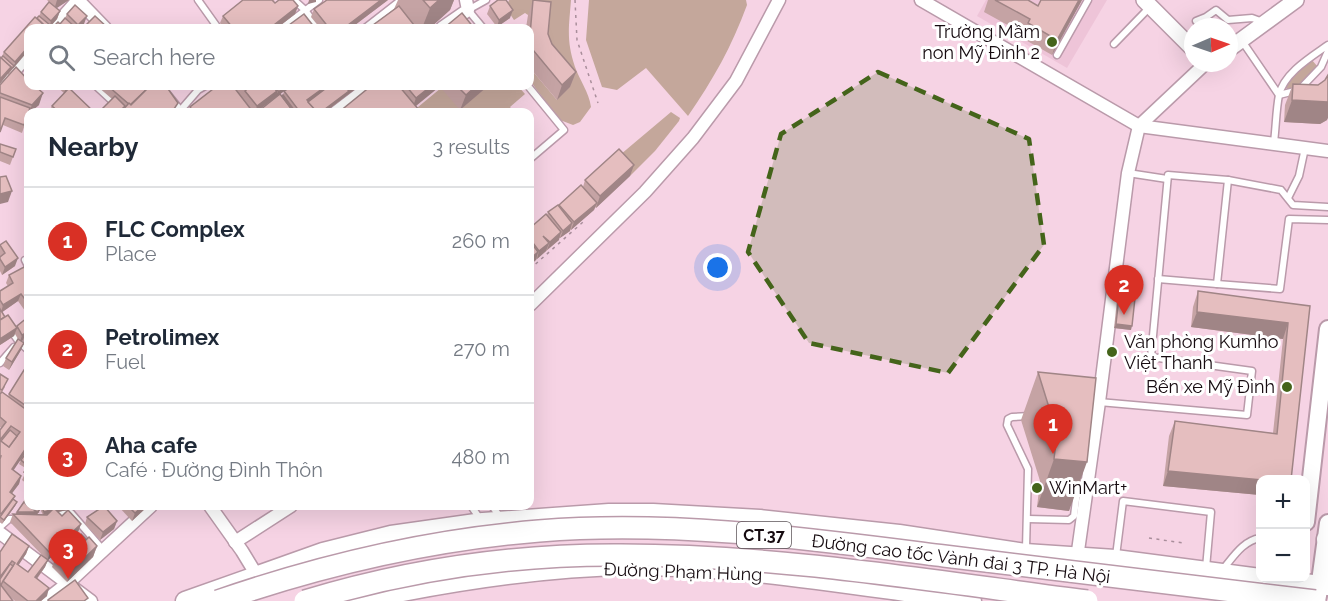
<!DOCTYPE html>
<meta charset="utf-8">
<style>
body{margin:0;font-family:Raleway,sans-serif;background:#f6f6f7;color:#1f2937}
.controls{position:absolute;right:18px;bottom:18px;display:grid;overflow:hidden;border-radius:12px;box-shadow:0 6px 24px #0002}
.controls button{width:54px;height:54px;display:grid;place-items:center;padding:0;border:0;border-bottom:2px solid #e0e1e3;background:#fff;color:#1f2937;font:30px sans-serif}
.compass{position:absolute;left:1184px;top:18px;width:54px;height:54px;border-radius:50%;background:#fff;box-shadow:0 6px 24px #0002;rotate:88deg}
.you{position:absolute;left:718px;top:268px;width:21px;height:21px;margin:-15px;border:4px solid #fff;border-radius:50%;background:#1a73e8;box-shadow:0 0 0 9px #1a73e833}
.badge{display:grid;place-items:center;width:39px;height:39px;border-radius:50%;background:#d93025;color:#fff;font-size:20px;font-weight:700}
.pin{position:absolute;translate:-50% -50px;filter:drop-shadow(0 2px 3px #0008)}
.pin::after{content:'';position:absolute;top:32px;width:21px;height:18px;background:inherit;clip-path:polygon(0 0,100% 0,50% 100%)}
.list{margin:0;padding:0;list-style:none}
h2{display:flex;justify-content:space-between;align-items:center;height:78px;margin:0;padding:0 24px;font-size:26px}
h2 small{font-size:20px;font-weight:400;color:#747a83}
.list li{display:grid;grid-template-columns:39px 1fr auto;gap:18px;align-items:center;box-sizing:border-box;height:108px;padding:0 24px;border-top:2px solid #e0e1e3}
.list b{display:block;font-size:22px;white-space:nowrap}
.list p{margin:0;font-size:20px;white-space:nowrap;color:#747a83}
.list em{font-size:20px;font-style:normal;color:#747a83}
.icon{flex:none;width:33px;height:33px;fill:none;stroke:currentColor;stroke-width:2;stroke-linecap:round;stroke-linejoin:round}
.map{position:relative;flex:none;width:1328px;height:601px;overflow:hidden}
.search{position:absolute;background:#fff;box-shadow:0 6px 24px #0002;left:24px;top:24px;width:510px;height:66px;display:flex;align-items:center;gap:15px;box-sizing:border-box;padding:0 21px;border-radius:12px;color:#747a83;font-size:22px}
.panel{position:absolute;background:#fff;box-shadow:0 6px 24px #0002;left:24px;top:108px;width:510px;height:402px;border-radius:12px}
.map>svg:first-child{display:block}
</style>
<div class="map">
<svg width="1328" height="601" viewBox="0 0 1328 601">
<rect width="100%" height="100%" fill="#f6d3e4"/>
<polygon fill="#eec4d8" points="986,0 1107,0 1067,68 977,16"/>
<g fill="#c4a79b">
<path d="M509,0H571C569,27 566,40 575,67C580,81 589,92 591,107L580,122L573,125L560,120L536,89L530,80V68L557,100L528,15L525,13L514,20L506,8Z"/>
<path d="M589,0H746L747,5C732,46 713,80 688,116L646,68L617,90L602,87L586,40Z"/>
<polygon points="1311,59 1318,67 1291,93 1284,86"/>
<polygon points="488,86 518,86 525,94 510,107 514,112 412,112 441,88"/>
<polygon points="671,112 680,118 679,121 655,151 630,176 614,160"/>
</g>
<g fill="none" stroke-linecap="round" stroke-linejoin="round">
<defs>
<g id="service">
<polyline points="198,0 218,28"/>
<polyline points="294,0 305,10 318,28"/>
<polyline points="1196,21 1206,17 1216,10 1228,20 1252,18 1263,22"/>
<polyline points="282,28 319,0"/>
<polyline points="365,28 401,0"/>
<polyline points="483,28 468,10 486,0"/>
<polyline points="1242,41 1279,95"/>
<polyline points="1114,44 1149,8"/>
<polyline points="1057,55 1088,0"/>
<polyline points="96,86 124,112"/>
<polyline points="528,86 564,130 530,159"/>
<polyline points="1279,95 1299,90 1321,67 1328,51"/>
<polyline points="179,112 198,90 205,86"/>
<path d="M1274,142C1276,127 1276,110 1279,95C1284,73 1311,57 1328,45"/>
<polyline points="1128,173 1167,179"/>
<polyline points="1228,180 1217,284 1280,289 1289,219 1328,220"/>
<polyline points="1288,198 1299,176 1305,148"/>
<polyline points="25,260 28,266"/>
<polyline points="1158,279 1217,284"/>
<polyline points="10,329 19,342 28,350"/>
<polyline points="0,363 14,347"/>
<polyline points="1099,402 1247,415 1252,371 1151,357 1168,175 1228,180 1281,190 1293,205 1328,207"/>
<polyline points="471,506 481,520"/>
<polyline points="492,506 501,518"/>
<polyline points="54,515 71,513 103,550"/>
<polyline points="1028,519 1069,520 1074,516 1078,484"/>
<polyline points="0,527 9,519 18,519"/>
<polyline points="1026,549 1028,469 1007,425 1008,419 1012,417 1030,416"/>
<polyline points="1116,556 1123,501 1211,512 1206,568"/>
<path d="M1223,569C1234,556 1243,541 1260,538"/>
</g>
<g id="minor">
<polyline points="78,0 105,28"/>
<polyline points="921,0 1139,126 1328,151"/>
<polyline points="53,28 78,0"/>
<polyline points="442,28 468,10 466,0"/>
<polyline points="157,86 178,112"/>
<polyline points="0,87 28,55"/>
<polyline points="336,112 370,86"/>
<polyline points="530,305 645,192 693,138 736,81 779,0"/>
<polyline points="210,506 242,551 256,574"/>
<polyline points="0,533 91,601"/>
<polyline points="235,542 291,506"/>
<polyline points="1077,558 1099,402 1128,173 1139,126 1206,63"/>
<polyline points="45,601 68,583 151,506"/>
</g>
<g id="tertiary">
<polyline points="1144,0 1193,49"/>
<polyline points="1229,49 1296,0"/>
</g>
<g id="secondary">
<polyline points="1306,522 1328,329"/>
<polyline points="1318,596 1328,523"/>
</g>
<g id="primary">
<polyline points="1326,539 1328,544"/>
<polyline points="1268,578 1328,586"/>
<polyline points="185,601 323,552 391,535 483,522 609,513 653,513 760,519 899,534 1025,553 1115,559 1260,578"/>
<path d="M358,601C447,582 538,567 629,566C744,565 859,587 972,601"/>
</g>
</defs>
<use href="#service" stroke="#ba9aaa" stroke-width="9"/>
<use href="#minor" stroke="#ba9aaa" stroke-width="15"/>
<use href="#tertiary" stroke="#ba9aaa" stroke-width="18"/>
<use href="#secondary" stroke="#ba9aaa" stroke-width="20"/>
<use href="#primary" stroke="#ba9aaa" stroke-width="21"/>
<g stroke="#a98e9b" stroke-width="1.5" stroke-dasharray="3 4.5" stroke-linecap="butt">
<polyline points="575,0 577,40 598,103"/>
<polyline points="530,269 583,222"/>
<polyline points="1149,538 1183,543"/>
</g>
<use href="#service" stroke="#fff" stroke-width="6"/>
<use href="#minor" stroke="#fff" stroke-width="12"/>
<use href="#tertiary" stroke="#fff" stroke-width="15"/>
<use href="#secondary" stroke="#fff" stroke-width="16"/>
<use href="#primary" stroke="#fff" stroke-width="18"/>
<defs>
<g id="motorway-bridge">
<path d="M218,601C322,565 428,540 539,531C674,520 810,539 944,556C1067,571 1191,586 1315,601"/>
<path d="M305,601C404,571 510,555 613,555C771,554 932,581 1087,601"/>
</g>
</defs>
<use href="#motorway-bridge" stroke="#ba9aaa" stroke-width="24" stroke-linecap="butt"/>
<use href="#motorway-bridge" stroke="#fff" stroke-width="21"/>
</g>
<g fill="#c5a3a4" fill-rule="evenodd">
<polygon points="47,0 69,0 56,8 60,11 57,19 49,28 28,28 12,70 8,75 1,58 4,52 39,16 41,12 49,2"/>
<polygon points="243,0 275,0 273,1 275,3 298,6 295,14 277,28 224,28 220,23 223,16"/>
<polygon points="388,0 351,28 320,28 311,17 314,9"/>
<polygon points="398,0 454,0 450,10 430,28 369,28 394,9"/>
<polygon points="533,0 548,34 552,44 576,72 570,87 557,100 530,68 530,28 526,28 528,15"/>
<polygon points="988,0 1029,0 1029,1 1038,6 1041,0 1082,0 1052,55 1022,38 1024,34 984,12"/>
<polygon points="490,6 510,18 497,27 487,14"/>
<polygon points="67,14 84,24 79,28 52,28 60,24 65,18"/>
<polygon points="1293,84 1327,120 1320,124 1284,122 1285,105"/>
<polygon points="0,85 39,105 28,112 28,115 22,133 3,125 0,132"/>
<polygon points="56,86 72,86 69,88 94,112 49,112 52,106 64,93"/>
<polygon points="97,86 166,86 174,112 99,112 112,99"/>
<polygon points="217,86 291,86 256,112 188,112 190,107"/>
<polygon points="292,86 355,86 354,90 325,112 259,112 260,110 283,95 284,91"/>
<polygon points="371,86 439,86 439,87 416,106"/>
<polygon points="441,86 488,86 460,110 441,88"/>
<polygon points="0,144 16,149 10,165 0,161"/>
<polygon points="630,176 596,208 595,207 594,210 571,230 570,229 570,231 560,238 559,238 559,240 530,265 530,228 547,215 548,212 559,206 583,187 585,180"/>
<polygon points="0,245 15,266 2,275 0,271"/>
<polygon points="9,275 28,275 28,315 18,301 2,312 5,317 16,328 17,326 28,317 28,349 23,340 22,341 21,350 9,370 3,366 6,358 18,339 15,334 14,336 0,345 0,291 8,286 6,283"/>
<polygon points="1198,291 1310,306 1291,480 1260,480 1260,495 1163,486 1169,436 1175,421 1273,433 1283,339 1191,327 1193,307"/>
<polygon points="1119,296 1131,330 1114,328 1117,300"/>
<polygon points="28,372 28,449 13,470 21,476 19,484 12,493 13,499 17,502 15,506 2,524 0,522 0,430 1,428 0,427 0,374 5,387 2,392 8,396"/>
<polygon points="1038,372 1096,378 1069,511 1037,507 1040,481 1021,420"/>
<polygon points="28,450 28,485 22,480 27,469 19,464 21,460"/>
<path d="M28,494V506H83L82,507L58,512L62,516L81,524L78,532L47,561L45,567L37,579L47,596L41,601H15L9,596L0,601V552L29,546L26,554L18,565L28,572L42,555L10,522L13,514H16ZM42,508L41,511L43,515H36Z"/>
<polygon points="118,506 148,506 132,521"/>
<polygon points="87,517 117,521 114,529 100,540 85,524"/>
<polygon points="86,539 97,546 93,557 67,582 52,567 55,559"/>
</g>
<g fill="#a08586">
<polygon points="57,0 69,0 54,10"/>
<polygon points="309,0 316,0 316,2 308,4"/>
<polygon points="381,0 388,0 351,28 344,28"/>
<polygon points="439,0 454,0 450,10 430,28 422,28 430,8"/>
<polygon points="1079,0 1082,0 1052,55 1057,40"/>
<polygon points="298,6 295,14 277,28 270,28"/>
<polygon points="513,10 510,18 497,27 499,20"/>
<polygon points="60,11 57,19 49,28 47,28 50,25 51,21"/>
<polygon points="87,16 84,24 79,28 77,28 78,25"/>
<polygon points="28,47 28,51 12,70 15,62"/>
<polygon points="14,66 12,69 0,84 0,79 11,67"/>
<polygon points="576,72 570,87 557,100 562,85"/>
<polygon points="67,86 72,86 64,93"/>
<polygon points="284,86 291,86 256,112 255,112 257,106 277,91 279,92 280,88"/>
<polygon points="326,86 333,86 306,104 307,100"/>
<polygon points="352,86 355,86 354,90 325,112 321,112 349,91 350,87"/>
<polygon points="431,86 439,86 439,87 412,109 416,98"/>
<polygon points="476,86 488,86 460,110 466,95"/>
<polygon points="43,93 39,105 31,112 29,112 32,105"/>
<polygon points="1292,100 1328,102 1328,118 1327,120 1320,124 1284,122"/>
<polygon points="634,165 630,176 596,208 600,196"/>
<polygon points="12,191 8,202 0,204 0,194"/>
<polygon points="597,203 594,210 571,230 574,222"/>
<polygon points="572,223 570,231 560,238 563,231"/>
<polygon points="561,232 559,240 547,250 550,242"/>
<polygon points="549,243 546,251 537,259 539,251"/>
<polygon points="538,252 536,260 530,265 530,259"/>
<polygon points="18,258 15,266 2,275 5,267"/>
<polygon points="21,294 18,301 1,313 3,305"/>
<polygon points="1197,312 1288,323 1283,339 1191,327"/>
<polygon points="1116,324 1132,326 1131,330 1114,328"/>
<polygon points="17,328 14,336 0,345 0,339"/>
<polygon points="26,333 23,340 20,342 22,335"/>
<polygon points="24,343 21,350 9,370 12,362"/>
<polygon points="28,445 28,449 9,477 12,469"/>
<polygon points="1054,459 1087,462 1069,511 1037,507"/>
<polygon points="1168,471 1260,480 1260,495 1163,486"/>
<polygon points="21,476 19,484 7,500 10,492"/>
<polygon points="17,502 15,506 2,524 4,520"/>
<polygon points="41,506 43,506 36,516 15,516 17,512 37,512"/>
<polygon points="52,506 83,506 82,507 43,515 44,512 50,510"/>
<polygon points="143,506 148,506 132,521 135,513"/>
<polygon points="117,521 114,529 100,540 103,532"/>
<polygon points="81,524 78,532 47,561 50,553"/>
<polygon points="29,546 26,554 14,572 17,564"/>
<polygon points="97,546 93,557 67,582 71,571"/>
<polygon points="48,560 45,567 32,585 35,577"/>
<polygon points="49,588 47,596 41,601 36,601"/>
</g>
<g fill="#e5bebf" stroke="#a08586" stroke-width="1.5" fill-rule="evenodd">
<polygon points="243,0 272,0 275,3 279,0 293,0 298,6 270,28 233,28 223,16"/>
<polygon points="327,0 381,0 344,28 329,28 314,9"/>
<polygon points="423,0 439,0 430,8"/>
<polygon points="498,0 506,0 513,10 499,20 490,6"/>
<polygon points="533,0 551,2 548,34 552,44 576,72 562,85 533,50 530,35"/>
<polygon points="995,0 1028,0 1038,6 1041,0 1079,0 1057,40 1028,23 1030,19"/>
<polygon points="49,2 60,11 51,21 41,12"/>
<polygon points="75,5 87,16 78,25 67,14"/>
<polygon points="399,6 414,25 410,28 369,28"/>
<polygon points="462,13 474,28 444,28"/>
<polygon points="304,14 315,28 285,28"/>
<polygon points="39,16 50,25 47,28 46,28 46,27 37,18"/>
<polygon points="95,16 108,28 83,28"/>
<polygon points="35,17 46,27 45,28 28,28 28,47 15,62 4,52"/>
<polygon points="65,18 76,28 64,28 60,24"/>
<polygon points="58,22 64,28 52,28"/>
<polygon points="3,56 14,66 10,70 11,67 1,58"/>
<polygon points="0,57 11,67 0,79"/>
<polygon points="16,67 28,80 28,86 35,86 43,93 32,105 0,93 0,85"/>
<polygon points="1328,75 1328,102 1292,100 1293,84 1318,85 1325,80"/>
<polygon points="108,86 150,86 130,105"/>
<polygon points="150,86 166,86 178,103 172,112 144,112 142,111 140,112 123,112 122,111 129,103 131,105"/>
<polygon points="217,86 233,86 253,112 194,112 190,107"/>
<polygon points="251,86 272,86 277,91 257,106 245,91"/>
<polygon points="272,86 274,86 279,92 275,95 277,91"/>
<polygon points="292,86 326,86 307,100 317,112 292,112 297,108 284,91"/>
<polygon points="329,86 344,86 349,91 321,112 317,112 308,102"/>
<polygon points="371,86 399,86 419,110 415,112 339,112"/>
<polygon points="406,86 431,86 416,98"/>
<polygon points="457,86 476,86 466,95"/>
<polygon points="69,88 94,112 59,112 52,106"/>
<polygon points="280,94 293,111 291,112 262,112 260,110"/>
<polygon points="283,95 294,110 293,111 282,96"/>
<polygon points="115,96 125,106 119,112 99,112"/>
<polygon points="0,97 30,108 24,125 5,118 0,132"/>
<polygon points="0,144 16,149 13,157 0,152"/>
<polygon points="619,149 634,165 600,196 585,180"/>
<polygon points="6,176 12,191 0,194 0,177"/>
<polygon points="581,185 597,203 574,222 559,205"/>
<polygon points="558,205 572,223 563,231 548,212"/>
<polygon points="546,214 561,232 550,242 543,236 549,243 539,251 530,239 530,228"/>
<polygon points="6,241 18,258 5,267 0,259 0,257 5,253 0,245"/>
<polygon points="530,241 538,252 530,259"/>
<polygon points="24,267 28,275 28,303 21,294 3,305 0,300 0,291 13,283 9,275"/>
<polygon points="1198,291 1310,306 1291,480 1262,480 1168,471 1175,421 1277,434 1288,323 1197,312"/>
<polygon points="1119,296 1135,298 1132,326 1116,324"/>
<polygon points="0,309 5,317 0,320"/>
<polygon points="8,315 17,328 0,339 0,320"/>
<polygon points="28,317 28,337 26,333 22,335 17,326"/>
<polygon points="18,339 24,343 12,362 6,358"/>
<polygon points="24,370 28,372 28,407 9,394"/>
<polygon points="1038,372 1096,378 1087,462 1054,459 1057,433"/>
<polygon points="0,374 8,379 2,390 0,389"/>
<path d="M2,392L28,411V445L12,469L21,476L10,492L15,496L1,514L0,513V459L1,456H0V430L6,422L0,417V394ZM11,426L20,432L9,447L0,440Z"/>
<polygon points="10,430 17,436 9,447 1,441"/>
<polygon points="28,450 28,466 21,460"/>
<polygon points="28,467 28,475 24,472"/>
<polygon points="28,494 28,501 25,498"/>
<polygon points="13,499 17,502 4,520 0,517"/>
<polygon points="24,502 28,506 37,512 17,512"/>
<polygon points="43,506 48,506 50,510 44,512 42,507"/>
<polygon points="104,506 117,521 103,532 87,517"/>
<polygon points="128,506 143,506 135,513"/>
<polygon points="54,508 62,516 68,510 81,524 50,553 13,514 47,515"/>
<polygon points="12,534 29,546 17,564 28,572 41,555 48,560 35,577 49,588 36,601 28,601 3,581 15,563 12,561 0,577 0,552"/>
<polygon points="81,534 86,539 63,562 61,565 55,559"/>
<polygon points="89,537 97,546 71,571 63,562"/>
<polygon points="10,564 13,566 3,581 1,585 0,584 0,579"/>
<polygon points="75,580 88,598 84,601 48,601 48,600"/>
<polygon points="0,584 13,601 0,601"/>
</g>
<path fill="#44641a" fill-opacity="0.2" stroke="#44641a" stroke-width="4.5" stroke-dasharray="12 8" stroke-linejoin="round" d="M878,72L1029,139L1044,245L948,373L809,343L748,252L781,134Z"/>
<g fill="#44641a" stroke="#fff" stroke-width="2">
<circle cx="1052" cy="42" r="6"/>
<circle cx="1112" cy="352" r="6"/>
<circle cx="1287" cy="387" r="6"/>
<circle cx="1037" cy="488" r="6"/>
</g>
<g text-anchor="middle" stroke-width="6" stroke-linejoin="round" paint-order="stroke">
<rect fill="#fff" stroke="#5c5458" stroke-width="1.5" x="737" y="522" width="54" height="26" rx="4.5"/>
<g font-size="16" font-weight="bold" fill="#160b10">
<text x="764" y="541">CT.37</text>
</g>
<g font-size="18" fill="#160b10" stroke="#fff" text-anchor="end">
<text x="1040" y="38">Trường Mầm<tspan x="1040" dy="21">non Mỹ Đình 2</tspan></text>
<text x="1124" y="348" text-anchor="start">Văn phòng Kumho<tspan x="1124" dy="21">Việt Thanh</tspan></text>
<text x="1275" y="393">Bến xe Mỹ Đình</text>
<text x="1049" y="494" text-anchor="start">WinMart+</text>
</g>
<g font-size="18" fill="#160b10" stroke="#fff">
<text transform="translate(961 559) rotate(7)" y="6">Đường cao tốc Vành đai 3 TP. Hà Nội</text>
<text transform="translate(683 572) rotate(2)" y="6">Đường Phạm Hùng</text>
</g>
</g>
</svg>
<div class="controls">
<button>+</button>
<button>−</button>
</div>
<svg class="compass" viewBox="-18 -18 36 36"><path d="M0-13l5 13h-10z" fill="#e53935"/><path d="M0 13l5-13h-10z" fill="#747a83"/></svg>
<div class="you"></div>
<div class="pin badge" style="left:1053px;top:454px">1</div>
<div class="pin badge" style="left:1124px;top:315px">2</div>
<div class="pin badge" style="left:68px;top:579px">3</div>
<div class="search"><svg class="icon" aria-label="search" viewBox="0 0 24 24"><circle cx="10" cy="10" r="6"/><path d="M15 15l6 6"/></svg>Search here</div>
<section class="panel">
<h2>Nearby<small>3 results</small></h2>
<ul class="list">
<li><span class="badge">1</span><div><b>FLC Complex</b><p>Place</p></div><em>260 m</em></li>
<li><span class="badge">2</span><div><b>Petrolimex</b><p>Fuel</p></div><em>270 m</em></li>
<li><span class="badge">3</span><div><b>Aha cafe</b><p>Café · Đường Đình Thôn</p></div><em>480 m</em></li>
</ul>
</section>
</div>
